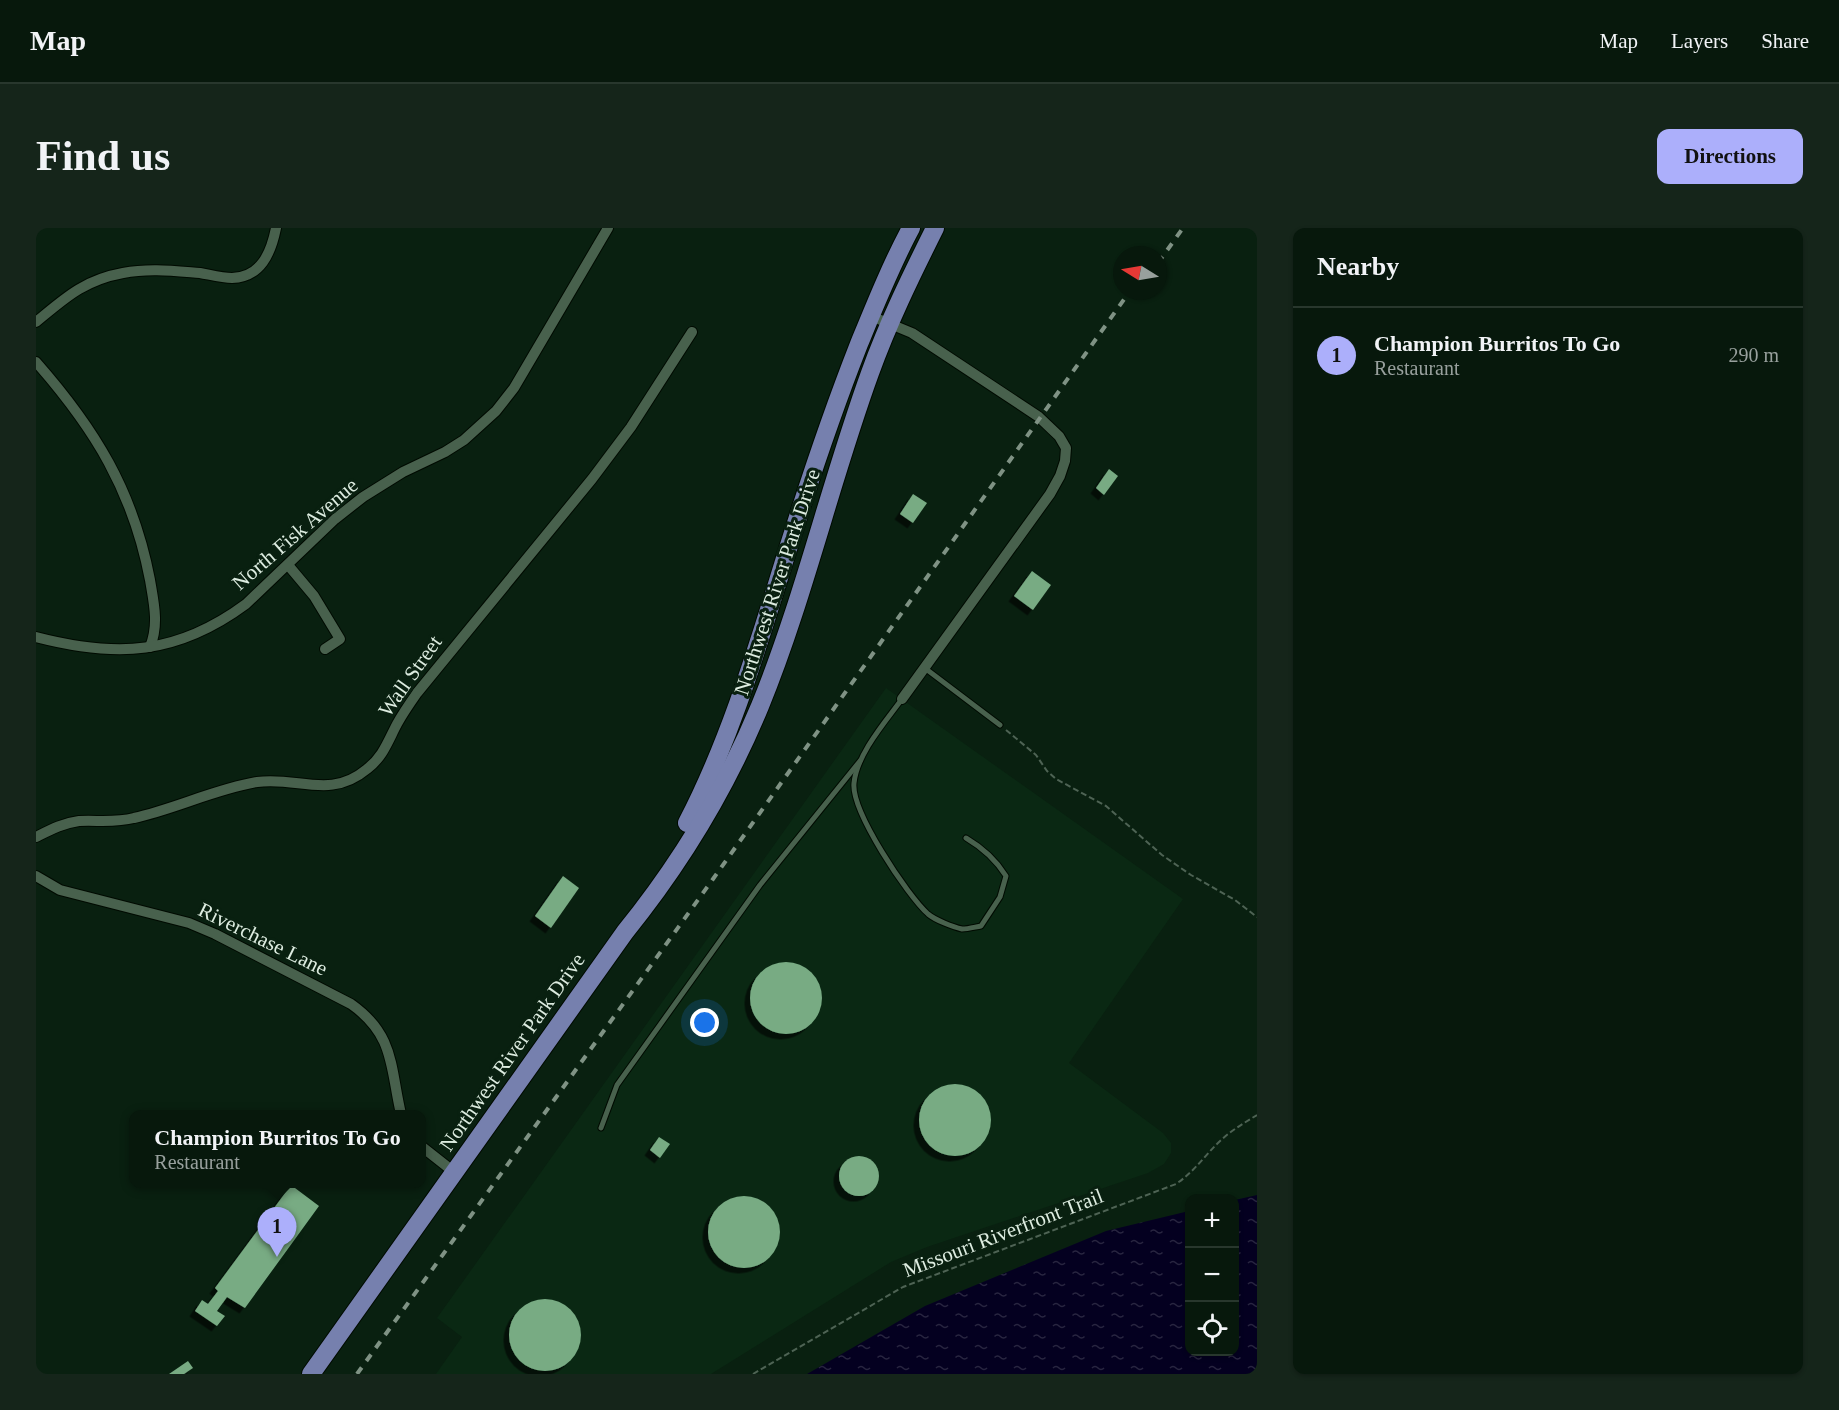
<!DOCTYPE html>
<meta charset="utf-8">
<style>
body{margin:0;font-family:"Times New Roman",serif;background:#15251a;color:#f1f3f6}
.controls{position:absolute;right:18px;bottom:18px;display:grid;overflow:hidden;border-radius:12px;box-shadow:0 2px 4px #0004}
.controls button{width:54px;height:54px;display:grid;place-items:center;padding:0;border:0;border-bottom:2px solid #28372d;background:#07180c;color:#f1f3f6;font:30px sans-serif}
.compass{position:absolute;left:1077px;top:18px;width:54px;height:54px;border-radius:50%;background:#07180c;box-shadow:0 2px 4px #0004;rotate:281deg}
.you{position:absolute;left:669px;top:795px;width:21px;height:21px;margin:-15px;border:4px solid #fff;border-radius:50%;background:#1a73e8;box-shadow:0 0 0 9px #1a73e833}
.badge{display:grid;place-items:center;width:39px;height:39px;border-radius:50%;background:#acaffb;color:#111;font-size:20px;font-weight:700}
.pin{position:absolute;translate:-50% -50px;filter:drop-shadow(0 2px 3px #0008)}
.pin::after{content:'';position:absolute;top:32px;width:21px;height:18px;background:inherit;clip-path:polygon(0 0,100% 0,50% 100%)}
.popup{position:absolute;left:93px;top:882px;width:297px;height:78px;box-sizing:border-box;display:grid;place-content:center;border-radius:12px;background:#07180c;filter:drop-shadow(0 2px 4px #0005);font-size:20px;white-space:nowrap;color:#98a09d}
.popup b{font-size:22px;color:#f1f3f6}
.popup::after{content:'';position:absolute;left:50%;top:100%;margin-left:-12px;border:12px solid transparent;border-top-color:#07180c}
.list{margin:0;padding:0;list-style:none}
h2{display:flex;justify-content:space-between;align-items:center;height:78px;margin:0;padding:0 24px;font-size:26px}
h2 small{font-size:20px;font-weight:400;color:#98a09d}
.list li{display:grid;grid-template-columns:39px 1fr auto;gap:18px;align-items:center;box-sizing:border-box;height:96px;padding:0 24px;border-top:2px solid #28372d}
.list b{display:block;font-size:22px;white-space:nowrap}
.list p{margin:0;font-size:20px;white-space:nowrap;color:#98a09d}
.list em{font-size:20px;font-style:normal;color:#98a09d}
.icon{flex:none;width:33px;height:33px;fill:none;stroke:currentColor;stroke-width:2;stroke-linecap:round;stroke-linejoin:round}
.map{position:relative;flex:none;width:1221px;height:1146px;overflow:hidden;border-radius:12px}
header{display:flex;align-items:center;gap:36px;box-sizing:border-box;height:84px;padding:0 30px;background:#07180c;border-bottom:2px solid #28372d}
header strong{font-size:28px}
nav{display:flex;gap:33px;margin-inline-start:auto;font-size:21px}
.intro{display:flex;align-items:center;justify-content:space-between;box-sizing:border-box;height:144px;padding:0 36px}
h1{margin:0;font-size:42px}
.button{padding:15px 27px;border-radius:12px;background:#acaffb;color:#111;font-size:21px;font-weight:700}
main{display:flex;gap:36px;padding:0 36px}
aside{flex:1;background:#07180c;border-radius:12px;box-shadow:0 2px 4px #0004}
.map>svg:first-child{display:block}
</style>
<header>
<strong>Map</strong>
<nav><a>Map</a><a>Layers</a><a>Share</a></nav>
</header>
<div class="intro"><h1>Find us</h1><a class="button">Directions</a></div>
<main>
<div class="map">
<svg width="1221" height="1146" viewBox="0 0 1221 1146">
<defs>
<pattern id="water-ripples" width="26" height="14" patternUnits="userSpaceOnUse" patternTransform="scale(1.5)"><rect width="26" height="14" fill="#040020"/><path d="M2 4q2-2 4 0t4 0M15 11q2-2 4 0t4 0" fill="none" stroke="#282540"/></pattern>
<filter id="shadow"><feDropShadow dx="-5.5" dy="5.5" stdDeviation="0" flood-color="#0009"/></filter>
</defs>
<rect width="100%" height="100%" fill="#092010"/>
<polygon fill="#0a2813" points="850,460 1147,671 1033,835 1127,905 1135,915 1135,925 1128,936 1112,945 891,1019 855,1034 675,1146 400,1146 426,1109 401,1090"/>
<polygon fill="url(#water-ripples)" points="1221,967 1221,1146 771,1146 889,1078 1070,1003 1153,983 1154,1124 1198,1124 1199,972"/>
<g fill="#78ab83" filter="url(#shadow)">
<polygon points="1073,241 1082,248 1068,267 1060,260"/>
<polygon points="877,266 891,275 877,295 864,286"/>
<polygon points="996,343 1015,357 997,382 978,368"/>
<polygon points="527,648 543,660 515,700 499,688"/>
<circle cx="750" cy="770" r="36"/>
<circle cx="919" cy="892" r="36"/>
<polygon points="623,909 634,916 624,930 614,922"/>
<circle cx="823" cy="948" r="20"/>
<polygon points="255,957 283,978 209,1080 191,1069 181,1083 189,1088 181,1098 159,1083 166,1072 172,1076 182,1063 179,1060"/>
<circle cx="708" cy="1004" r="36"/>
<circle cx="509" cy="1107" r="36"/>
<polygon points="152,1133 157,1140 148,1146 133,1146"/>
</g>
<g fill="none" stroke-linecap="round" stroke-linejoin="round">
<defs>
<g id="service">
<polyline points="890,441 964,497"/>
<path d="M866,471C849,494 821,526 818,555C815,583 871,667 892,686C899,692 917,699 926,701C932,701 939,699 945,698L964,669L970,648C960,632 947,620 930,610"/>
<polyline points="565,900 581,857 724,657 824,533"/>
</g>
<g id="minor">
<polyline points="835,88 876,105 1003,189 1023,208 1030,220 1029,233 1024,248 1014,266 866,471"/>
<path d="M0,94C29,70 48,52 87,45C113,40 138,43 164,45C175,47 186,50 196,50C225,49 235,25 240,0"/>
<path d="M0,134C59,201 97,263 114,352C118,376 123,396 114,419"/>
<polyline points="252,337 278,368 304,411 289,421"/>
<path d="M0,409C81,430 141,427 210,376L299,291L327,269L367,244L409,224L428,212L460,183L478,160L572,0"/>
<path d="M0,609C14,602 27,595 43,593C61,592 79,595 98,590C139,581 179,561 221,554C262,548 294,572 331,541C347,529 352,513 361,496C367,485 374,475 381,465L556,251L595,199L656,104"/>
<path d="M0,648L24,662L153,695L179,706L315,776C359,807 354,839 365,886"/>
<polyline points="385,918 418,944"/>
</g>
<g id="primary">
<path d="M651,595C693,514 719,427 746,340C769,265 794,190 823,116C839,77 855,37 875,0"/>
<path d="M275,1146L589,704C644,636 691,558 724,478C768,370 794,255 834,145C852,95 875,48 899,0"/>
</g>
</defs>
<use href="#service" stroke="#000a01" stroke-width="7"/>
<use href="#minor" stroke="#000a01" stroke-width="12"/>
<use href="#primary" stroke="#000a01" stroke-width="20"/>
<g stroke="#4e6354" stroke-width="2" stroke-dasharray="6 3" stroke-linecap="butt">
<polyline points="970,502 1000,527 1011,543 1020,551 1070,578 1126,627 1155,647 1199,672 1221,689"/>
<path d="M717,1146L867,1059L1140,956C1159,943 1169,927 1185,912C1196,902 1208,895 1221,887"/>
</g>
<use href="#service" stroke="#48614d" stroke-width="5"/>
<use href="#minor" stroke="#48614d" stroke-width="10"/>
<use href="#primary" stroke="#7680ae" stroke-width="18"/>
<g stroke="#7f9284" stroke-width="4" stroke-dasharray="8 8" stroke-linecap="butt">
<polyline points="1122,35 1147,0"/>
<polyline points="321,1146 677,651 1094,63"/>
</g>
</g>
<g text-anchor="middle" stroke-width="6" stroke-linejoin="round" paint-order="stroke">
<g font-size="21" fill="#ddece0" stroke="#092010">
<text transform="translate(259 306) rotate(-41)" y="7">North Fisk Avenue</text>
<text transform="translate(741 354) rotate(-72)" y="7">Northwest River Park Drive</text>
<text transform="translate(374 448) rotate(-55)" y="7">Wall Street</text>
<text transform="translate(227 711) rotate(26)" y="7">Riverchase Lane</text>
<text transform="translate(476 824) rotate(-55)" y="7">Northwest River Park Drive</text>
<text transform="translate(967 1005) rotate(-21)" y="7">Missouri Riverfront Trail</text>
</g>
</g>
</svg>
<div class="controls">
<button>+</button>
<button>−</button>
<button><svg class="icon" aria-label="locate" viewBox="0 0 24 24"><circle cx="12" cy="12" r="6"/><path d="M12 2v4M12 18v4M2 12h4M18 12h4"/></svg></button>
</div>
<svg class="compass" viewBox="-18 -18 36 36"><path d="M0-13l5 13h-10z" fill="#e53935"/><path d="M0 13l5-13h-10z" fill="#98a09d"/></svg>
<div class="you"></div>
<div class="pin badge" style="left:241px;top:1029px">1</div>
<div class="popup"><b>Champion Burritos To Go</b>Restaurant</div>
</div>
<aside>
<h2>Nearby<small></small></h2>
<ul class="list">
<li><span class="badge">1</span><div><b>Champion Burritos To Go</b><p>Restaurant</p></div><em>290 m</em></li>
</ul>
</aside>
</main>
